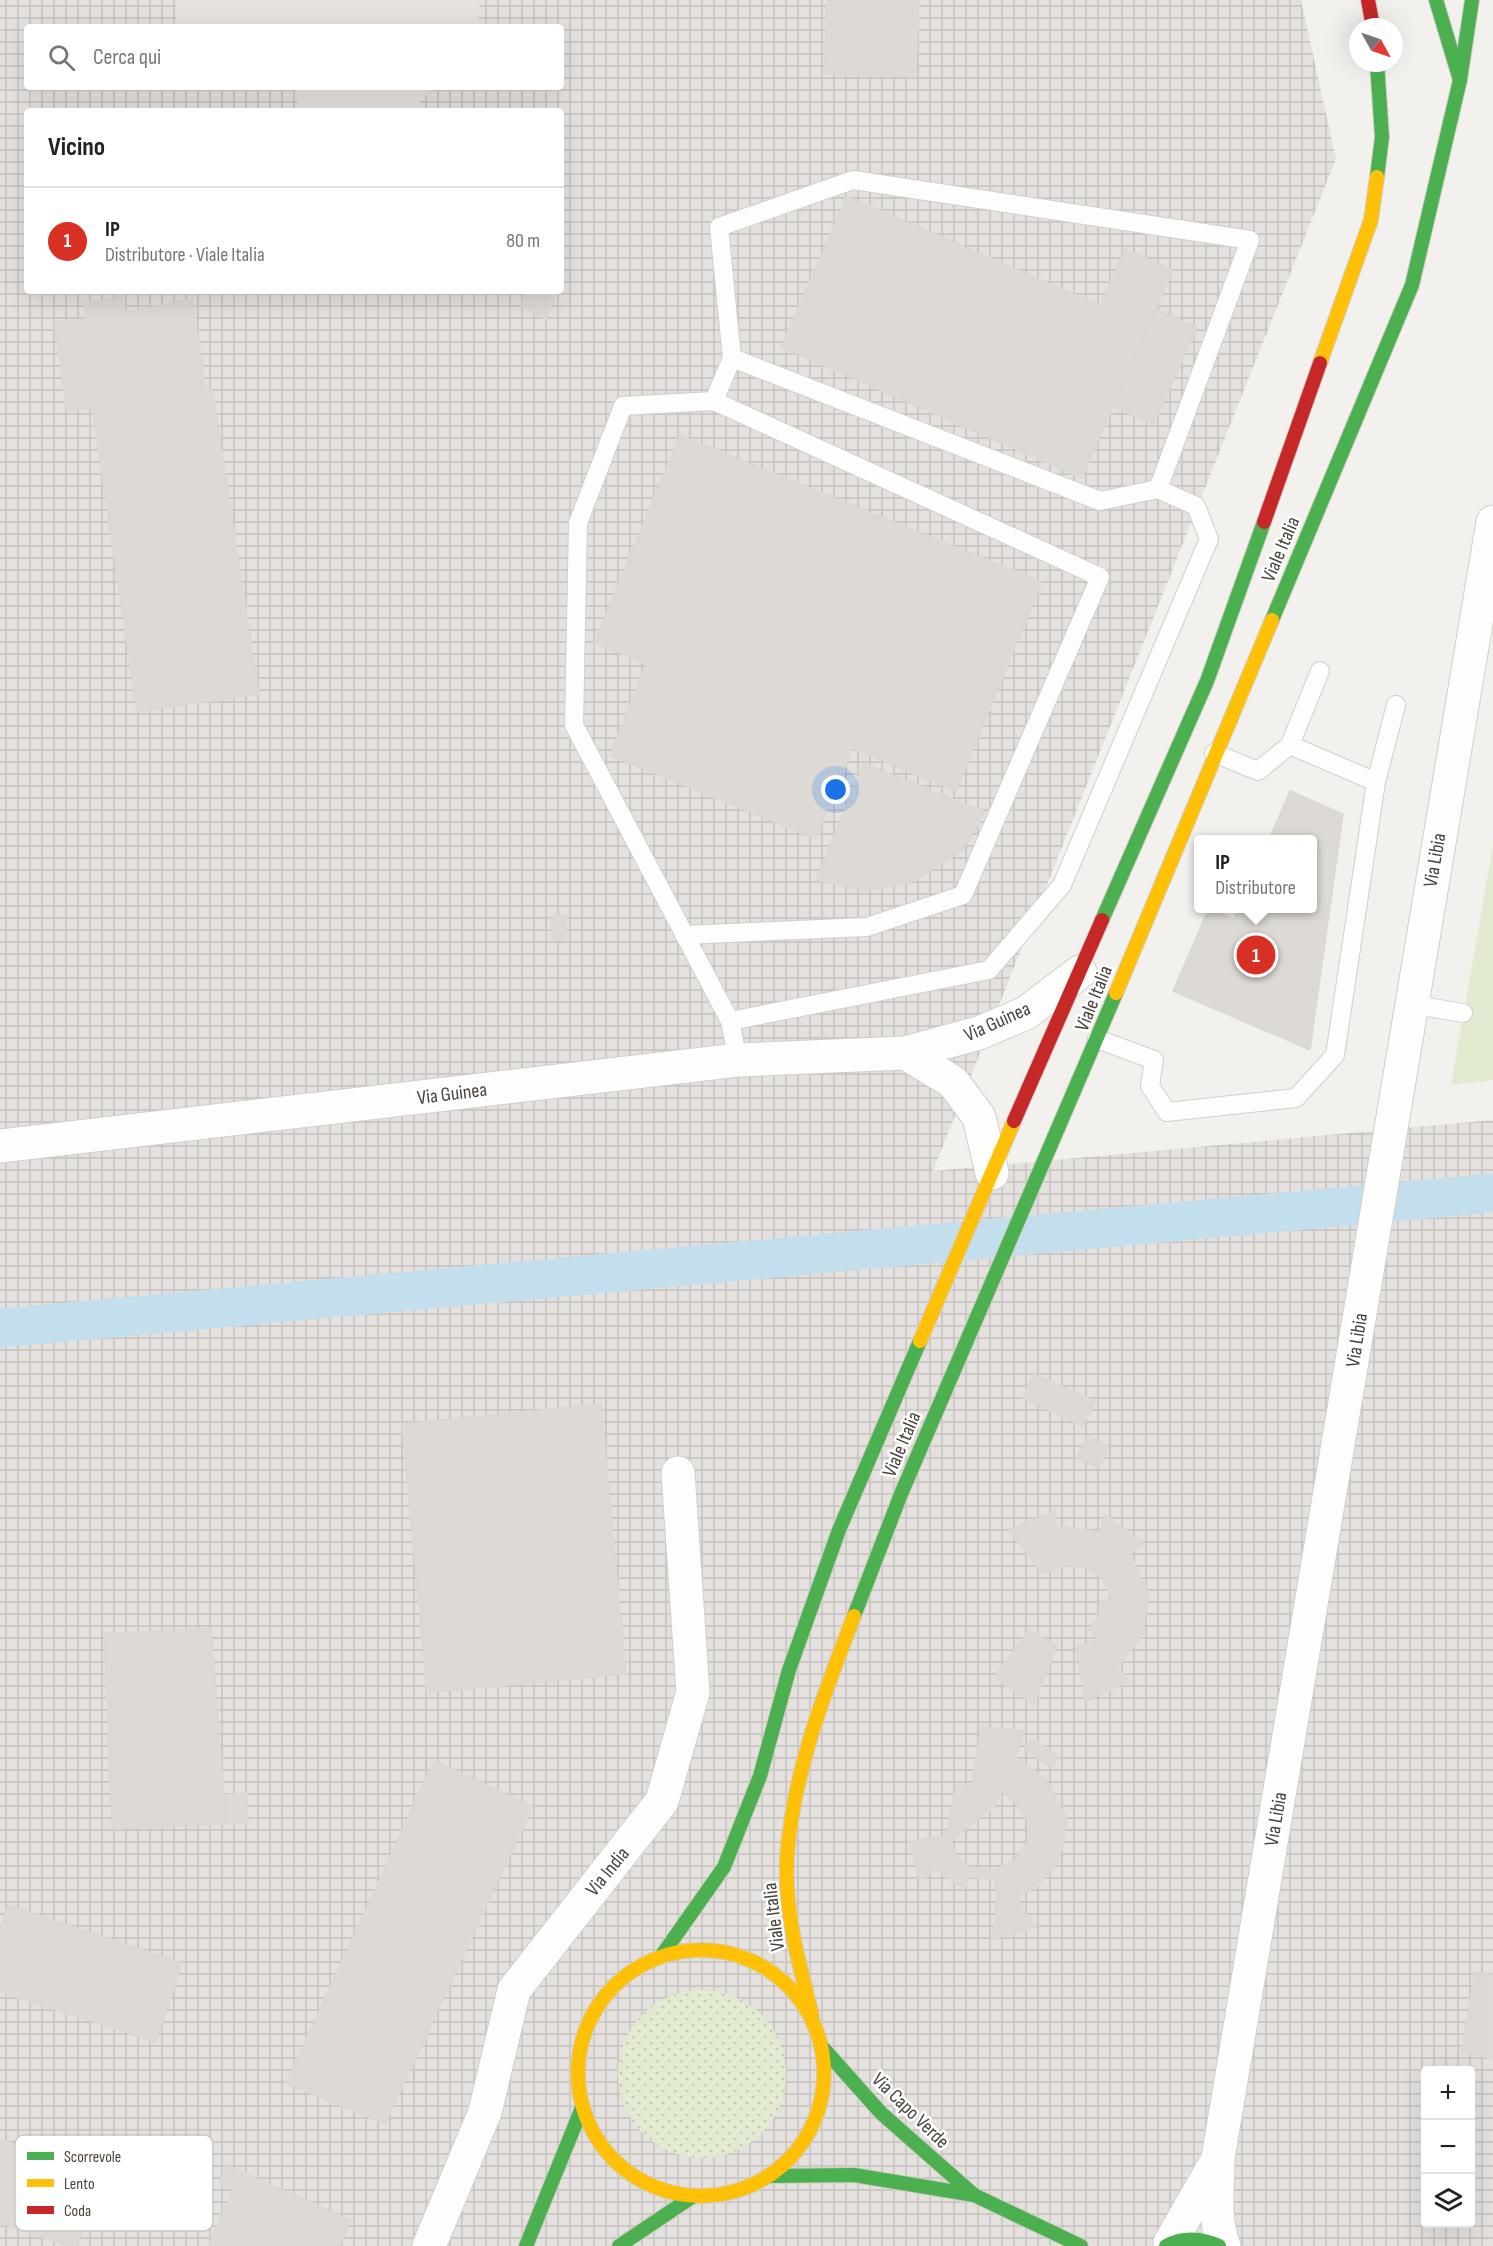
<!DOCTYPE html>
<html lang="it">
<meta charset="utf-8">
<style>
body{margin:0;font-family:"Sofia Sans Condensed",sans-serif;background:#f2f2f2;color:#222}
.controls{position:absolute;right:18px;bottom:18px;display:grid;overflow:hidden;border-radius:6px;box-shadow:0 6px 24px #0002}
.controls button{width:54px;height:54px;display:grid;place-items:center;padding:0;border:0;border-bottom:2px solid #e0e0e0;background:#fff;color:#222;font:30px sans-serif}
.compass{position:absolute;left:1349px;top:18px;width:54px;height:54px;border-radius:50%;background:#fff;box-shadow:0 6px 24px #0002;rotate:130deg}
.you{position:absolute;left:836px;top:790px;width:21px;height:21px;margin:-15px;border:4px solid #fff;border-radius:50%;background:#1a73e8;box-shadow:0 0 0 9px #1a73e833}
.badge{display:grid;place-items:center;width:39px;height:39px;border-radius:50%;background:#d93025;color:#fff;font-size:20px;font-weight:700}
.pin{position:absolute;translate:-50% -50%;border:3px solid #fff;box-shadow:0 2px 6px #0006}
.popup{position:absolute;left:1194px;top:835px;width:123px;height:78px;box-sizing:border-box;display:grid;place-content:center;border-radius:6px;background:#fff;filter:drop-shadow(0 2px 4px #0005);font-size:20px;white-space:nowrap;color:#767676}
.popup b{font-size:22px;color:#222}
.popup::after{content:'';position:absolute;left:50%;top:100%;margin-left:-12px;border:12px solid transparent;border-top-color:#fff}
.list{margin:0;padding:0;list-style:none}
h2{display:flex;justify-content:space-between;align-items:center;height:78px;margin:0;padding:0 24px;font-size:26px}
h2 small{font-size:20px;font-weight:400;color:#767676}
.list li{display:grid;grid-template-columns:39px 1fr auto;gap:18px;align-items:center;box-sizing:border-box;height:108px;padding:0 24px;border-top:2px solid #e0e0e0}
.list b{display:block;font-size:22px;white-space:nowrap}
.list p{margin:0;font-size:20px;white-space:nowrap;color:#767676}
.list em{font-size:20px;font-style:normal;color:#767676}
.icon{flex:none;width:33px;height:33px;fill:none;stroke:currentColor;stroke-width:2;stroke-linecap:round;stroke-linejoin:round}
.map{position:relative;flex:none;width:1493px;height:2246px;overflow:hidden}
.search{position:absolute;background:#fff;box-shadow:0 6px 24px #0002;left:24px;top:24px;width:540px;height:66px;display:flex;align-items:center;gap:15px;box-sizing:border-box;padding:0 21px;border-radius:6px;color:#767676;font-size:22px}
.panel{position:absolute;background:#fff;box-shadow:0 6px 24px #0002;left:24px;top:108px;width:540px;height:186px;border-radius:6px}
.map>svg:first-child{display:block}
</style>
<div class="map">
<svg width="1493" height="2246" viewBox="0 0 1493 2246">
<defs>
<pattern id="industrial-grid" width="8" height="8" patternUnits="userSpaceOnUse" patternTransform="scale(1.5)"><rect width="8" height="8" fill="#e5e1de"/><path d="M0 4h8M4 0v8" fill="none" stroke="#c6c2bf"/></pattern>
<pattern id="grass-dots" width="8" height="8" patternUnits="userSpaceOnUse" patternTransform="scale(1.5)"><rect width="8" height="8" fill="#e2ebd0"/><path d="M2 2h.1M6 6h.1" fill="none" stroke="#c3cbb3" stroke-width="1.8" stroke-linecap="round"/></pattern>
</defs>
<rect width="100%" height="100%" fill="#f3f1ee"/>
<path fill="url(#industrial-grid)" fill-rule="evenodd" d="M0,0H1301L1336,159L933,1171L1493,1120V2246H0ZM27,27H561V87H27ZM27,111H561V291H27ZM1426,2070H1470V2224H1426Z"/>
<circle fill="url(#grass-dots)" cx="702" cy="2074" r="84"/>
<polygon fill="#e2ebd0" points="1493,845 1493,1080 1451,1085"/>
<g fill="#e5e2df">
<polygon points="176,0 480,0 478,27 176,27"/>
<polygon points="295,87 434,87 411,111 299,111"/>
</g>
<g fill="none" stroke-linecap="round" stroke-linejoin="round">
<polyline stroke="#c3dfed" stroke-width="39" points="0,1328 1493,1193"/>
</g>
<g fill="#dddad6" stroke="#dbd8d4" stroke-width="1.5" fill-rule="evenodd">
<polygon points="827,0 919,0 916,77 824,74"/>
<polygon points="847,196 1148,326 1082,478 781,347"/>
<polygon points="1125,249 1173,270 1148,326 1100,306"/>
<polygon points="528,291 557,292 546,319 521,307"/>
<polygon points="122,297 125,312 192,299 206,389 212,388 259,694 137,712 92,407 67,412 54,322 86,319 83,303"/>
<polygon points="1156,309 1197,327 1154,424 1113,406"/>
<polygon points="680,435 1042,582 956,791 852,748 816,839 610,755 646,664 594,643"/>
<polygon points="864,763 985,812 962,851 913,881 866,891 816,880"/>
<polygon points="1290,791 1343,814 1310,1050 1173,991 1209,908 1234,919 1239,908 1313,908 1313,840 1269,840"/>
<polygon points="551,915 566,915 566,939 552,940"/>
<polygon points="1034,1374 1095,1401 1083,1426 1022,1398"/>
<polygon points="601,1404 626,1674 427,1693 402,1424"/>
<polygon points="1087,1436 1109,1446 1099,1468 1077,1458"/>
<polygon points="1055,1510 1056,1526 1099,1532 1105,1515 1143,1543 1130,1555 1148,1593 1143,1635 1117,1667 1130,1681 1086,1701 1076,1648 1097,1639 1089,1629 1099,1616 1100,1601 1112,1599 1103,1580 1084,1566 1064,1566 1043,1574 1009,1530"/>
<polygon points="211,1628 226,1824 112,1829 104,1634"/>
<polygon points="1029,1630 1057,1645 1034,1705 994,1677"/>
<path d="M981,1727L1025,1731L1015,1757L1047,1780L1066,1817L1065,1834L1059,1862L1035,1888L1017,1896L1027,1917L1030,1916L1036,1927L991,1940L995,1921L996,1880L969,1877L964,1889L935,1869L920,1882L909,1842L946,1835L956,1785L972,1786ZM1001,1792L1018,1804L1029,1823L1027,1843L1014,1860L995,1870L970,1867L956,1855L950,1843L980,1816L994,1808Z"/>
<polygon points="1032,1738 1059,1757 1052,1768 1024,1749"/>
<polygon points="434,1761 533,1806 385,2124 286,2083"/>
<polygon points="247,1793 248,1823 226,1824 224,1795"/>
<polygon points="8,1905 182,1963 156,2042 0,1992 0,1930"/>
<polygon points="1475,1972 1493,1975 1493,2059 1461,2053"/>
<polygon points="0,2139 100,2173 77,2246 68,2246 0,2223"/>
<polygon points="227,2165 351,2220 340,2246 208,2246 233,2190 219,2184"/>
</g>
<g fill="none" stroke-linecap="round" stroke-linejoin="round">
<defs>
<g id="lane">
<polyline points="732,358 714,401 623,406 578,523 574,725 730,1021 738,1060"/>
<polyline points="1290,745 1320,671"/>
<polyline points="1376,782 1396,705"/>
<polyline points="684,935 867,927 963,895 1100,577 714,401"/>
<polyline points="1409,1004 1463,1013"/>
<polyline points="730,1021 989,970 1062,885 1209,539 1196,506 1158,489 1100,501 732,358 719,227 853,180 1250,240 1158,489"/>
<polyline points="1097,1039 1154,1060 1150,1086 1167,1112 1296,1098 1335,1055 1376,782 1290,745 1258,771 1214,753"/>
</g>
<g id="street">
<polyline points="905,1053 953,1082 979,1117 992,1173"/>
<polyline points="0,1146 738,1060 905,1053 979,1033 1026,1013 1080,972"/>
<polyline points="1170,2243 1218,2159"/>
<polyline points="429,2246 485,2112 514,1990 662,1801 693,1692 678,1473"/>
<path d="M1224,2246C1213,2219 1218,2186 1218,2158C1310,1613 1398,1067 1493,522"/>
</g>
<g id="fast">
<polyline points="1460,80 1472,0"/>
<polyline points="1377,177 1382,137 1377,63"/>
<polyline points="1272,620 1412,285 1460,80 1436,0"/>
<polyline points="1102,920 1207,681 1264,522"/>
<polyline points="854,1616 901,1494 1116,993"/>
<polyline points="662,1955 724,1867 760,1776 789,1670 839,1530 920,1341"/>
<polyline points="824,2049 881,2113 974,2195"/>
<polyline points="771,2176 854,2175 974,2195 1081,2246"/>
<polyline points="526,2246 582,2108"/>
<polyline points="619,2246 692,2197"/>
<path d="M1166,2246C1184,2236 1201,2238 1219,2246"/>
</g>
<g id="slow">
<polyline points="1320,363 1371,220 1377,177"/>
<polyline points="1116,993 1272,620"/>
<polyline points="920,1341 1014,1121"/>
<circle cx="701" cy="2073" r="123"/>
<path d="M812,2015C799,1964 784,1911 787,1857C793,1773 824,1694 854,1616"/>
</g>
<g id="jam">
<polyline points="1368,0 1373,27"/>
<polyline points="1264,522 1320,363"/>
<polyline points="1014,1121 1102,920"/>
</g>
</defs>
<use href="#lane" stroke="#d1cfcc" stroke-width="20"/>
<use href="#street" stroke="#d1cfcc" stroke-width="35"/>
<use href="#fast" stroke="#d2cdc5" stroke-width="16"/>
<use href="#slow" stroke="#d2cdc5" stroke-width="16"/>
<use href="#jam" stroke="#d2cdc5" stroke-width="16"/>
<use href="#lane" stroke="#fdfdfc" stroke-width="18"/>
<use href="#street" stroke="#fdfdfc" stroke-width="33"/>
<use href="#fast" stroke="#4caf50" stroke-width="14"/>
<use href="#slow" stroke="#ffc107" stroke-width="14"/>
<use href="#jam" stroke="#c62828" stroke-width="14"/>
</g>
<g text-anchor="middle" stroke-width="5" stroke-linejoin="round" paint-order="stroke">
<g font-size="20" fill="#49423a" stroke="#fff">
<text transform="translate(1280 549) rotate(-67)" y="7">Viale Italia</text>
<text transform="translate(1434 860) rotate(-80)" y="7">Via Libia</text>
<text transform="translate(1093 998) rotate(-68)" y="7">Viale Italia</text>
<text transform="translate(997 1021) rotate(-24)" y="7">Via Guinea</text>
<text transform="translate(452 1093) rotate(-7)" y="7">Via Guinea</text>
<text transform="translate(1356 1340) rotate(-81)" y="7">Via Libia</text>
<text transform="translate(901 1444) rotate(-67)" y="7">Viale Italia</text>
<text transform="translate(1275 1819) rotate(-80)" y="7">Via Libia</text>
<text transform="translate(607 1871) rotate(-51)" y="7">Via India</text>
<text transform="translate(773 1917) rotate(-97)" y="7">Viale Italia</text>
<text transform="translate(911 2110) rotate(44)" y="7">Via Capo Verde</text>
</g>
</g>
<rect x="15" y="2135" width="198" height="96" rx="9" fill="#fff" stroke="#c8c6c4" stroke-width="1.5"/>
<rect x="27" y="2152" width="27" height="8" fill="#4caf50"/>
<rect x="27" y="2179" width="27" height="8" fill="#ffc107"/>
<rect x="27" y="2206" width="27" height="8" fill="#c62828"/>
<g font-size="16" fill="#49423a">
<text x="64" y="2162">Scorrevole</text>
<text x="64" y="2189">Lento</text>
<text x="64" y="2216">Coda</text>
</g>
</svg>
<div class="controls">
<button>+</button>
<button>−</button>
<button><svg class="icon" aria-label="layers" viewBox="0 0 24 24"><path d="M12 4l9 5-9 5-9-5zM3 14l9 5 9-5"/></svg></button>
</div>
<svg class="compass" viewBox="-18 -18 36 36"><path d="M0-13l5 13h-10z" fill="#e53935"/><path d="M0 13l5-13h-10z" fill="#767676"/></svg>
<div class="you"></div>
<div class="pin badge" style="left:1256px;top:955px">1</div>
<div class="popup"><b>IP</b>Distributore</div>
<div class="search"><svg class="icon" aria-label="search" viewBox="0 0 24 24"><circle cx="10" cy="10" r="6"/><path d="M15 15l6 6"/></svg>Cerca qui</div>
<section class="panel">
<h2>Vicino<small></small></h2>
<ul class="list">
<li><span class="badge">1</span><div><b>IP</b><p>Distributore · Viale Italia</p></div><em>80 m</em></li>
</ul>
</section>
</div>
